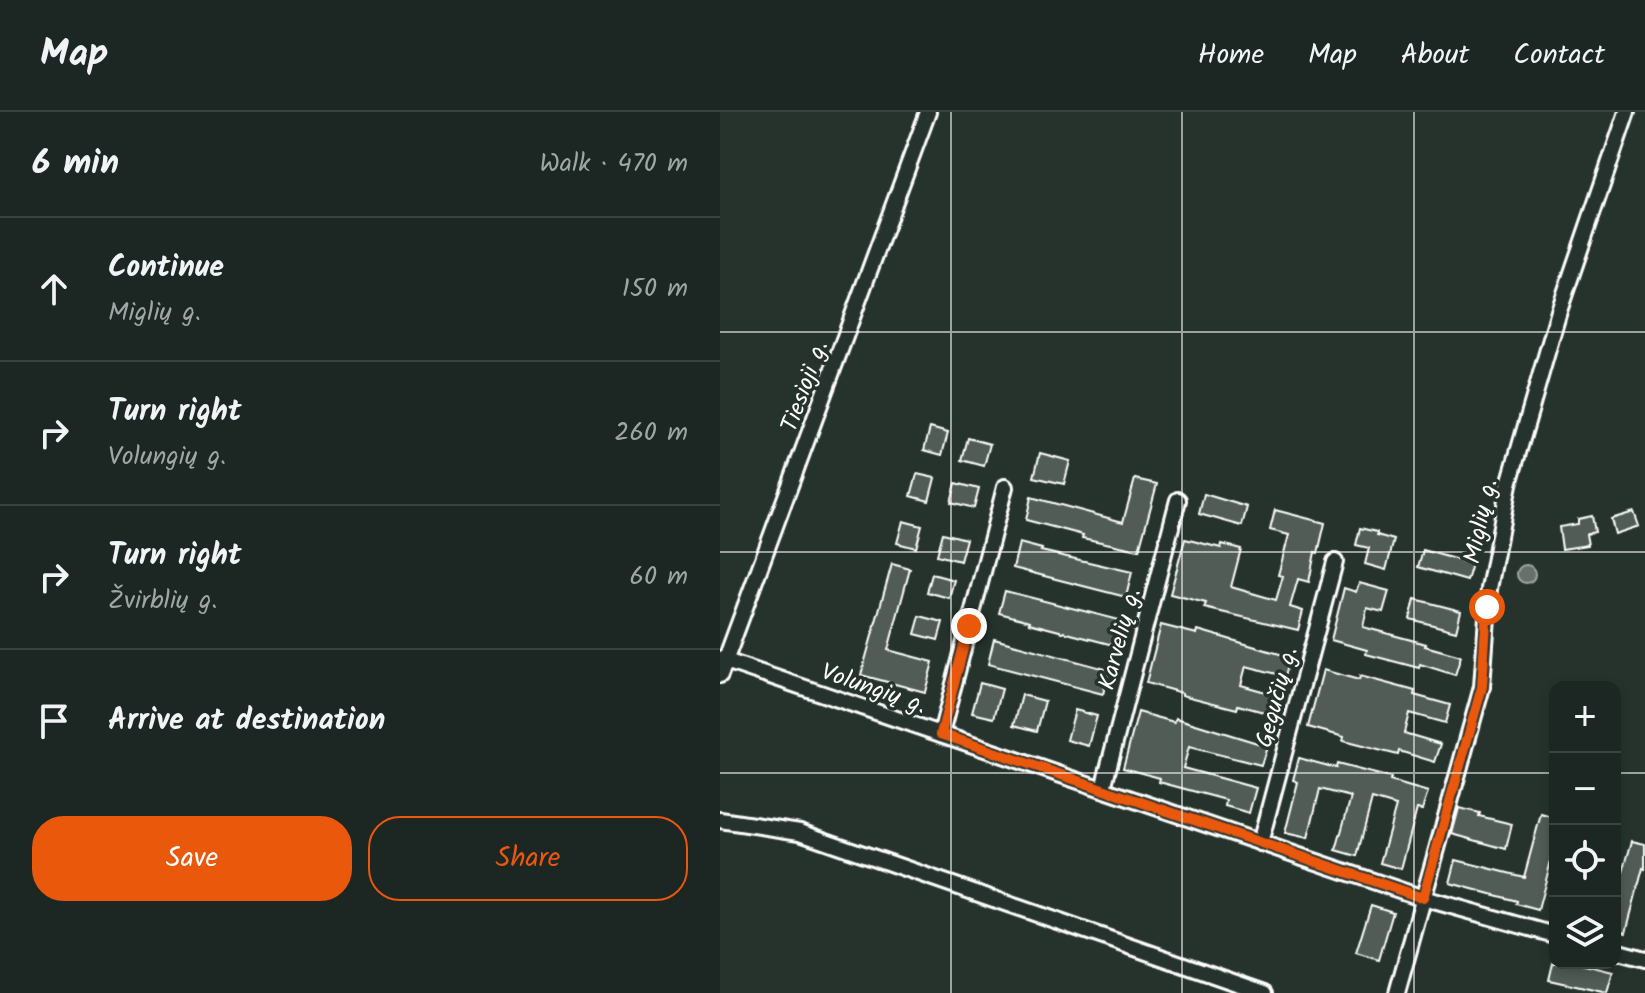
<!DOCTYPE html>
<meta charset="utf-8">
<style>
body{margin:0;font-family:Kalam,sans-serif;background:#29322f;color:#f1f3f6}
.controls{position:absolute;right:24px;bottom:24px;display:grid;overflow:hidden;border-radius:16px;box-shadow:0 4px 12px #0003}
.controls button{width:72px;height:72px;display:grid;place-items:center;padding:0;border:0;border-bottom:2px solid #3a4340;background:#1c2622;color:#f1f3f6;font:40px sans-serif}
.stop{position:absolute;width:24px;height:24px;margin:-18px;border:6px solid #ea580c;border-radius:50%;background:#fff}
.stop.end{background:#ea580c;border-color:#fff;box-shadow:0 2px 8px #0008}
.list{margin:0;padding:0;list-style:none}
h2{display:flex;justify-content:space-between;align-items:center;height:104px;margin:0;padding:0 32px;font-size:34px}
h2 small{font-size:26px;font-weight:400;color:#a0a5a5}
.list li{display:grid;grid-template-columns:52px 1fr auto;gap:24px;align-items:center;box-sizing:border-box;height:144px;padding:0 32px;border-top:2px solid #3a4340}
.list b{display:block;font-size:30px;white-space:nowrap}
.list p{margin:0;font-size:26px;white-space:nowrap;color:#a0a5a5}
.list em{font-size:26px;font-style:normal;color:#a0a5a5}
.actions{display:flex;gap:16px;padding:24px 32px}
.actions a{flex:1;padding:18px 0;border:2px solid #ea580c;border-radius:32px;text-align:center;font-size:28px;color:#ea580c}
.actions .main{background:#ea580c;color:#fff}
.icon{flex:none;width:44px;height:44px;fill:none;stroke:currentColor;stroke-width:2;stroke-linecap:round;stroke-linejoin:round}
.map{position:relative;flex:none;width:925px;height:881px;overflow:hidden}
header{display:flex;align-items:center;gap:48px;box-sizing:border-box;height:112px;padding:0 40px;background:#1c2622;border-bottom:2px solid #3a4340}
header strong{font-size:38px}
nav{display:flex;gap:44px;margin-inline-start:auto;font-size:28px}
main{display:flex}
aside{flex:1;background:#1c2622}
.map>svg:first-child{display:block}
</style>
<header>
<strong>Map</strong>
<nav><a>Home</a><a>Map</a><a>About</a><a>Contact</a></nav>
</header>
<main>
<aside>
<h2>6 min<small>Walk · 470 m</small></h2>
<ul class="list">
<li><svg class="icon" aria-label="ahead" viewBox="0 0 24 24"><path d="M12 20V5M6 11l6-6 6 6"/></svg><div><b>Continue</b><p>Miglių g.</p></div><em>150 m</em></li>
<li><svg class="icon" aria-label="right" viewBox="0 0 24 24"><path d="M7 20v-9h11M14 6l5 5-5 5"/></svg><div><b>Turn right</b><p>Volungių g.</p></div><em>260 m</em></li>
<li><svg class="icon" aria-label="right" viewBox="0 0 24 24"><path d="M7 20v-9h11M14 6l5 5-5 5"/></svg><div><b>Turn right</b><p>Žvirblių g.</p></div><em>60 m</em></li>
<li><svg class="icon" aria-label="arrive" viewBox="0 0 24 24"><path d="M6 21V4h12l-3 4 3 4H6"/></svg><div><b>Arrive at destination</b></div></li>
</ul>
<div class="actions"><a class="main">Save</a><a>Share</a></div>
</aside>
<div class="map">
<svg width="925" height="881" viewBox="0 0 925 881">
<rect width="100%" height="100%" fill="#26332d"/>
<filter id="ink" filterUnits="userSpaceOnUse"><feTurbulence type="fractalNoise" baseFrequency=".0125" numOctaves="2"/><feDisplacementMap in="SourceGraphic" scale="16" xChannelSelector="R" yChannelSelector="G"/><feConvolveMatrix kernelMatrix="1 2 1 2 8 2 1 2 1" color-interpolation-filters="sRGB"/></filter>
<g filter="url(#ink)">
<circle fill="#67706c" stroke="#a4a9a7" stroke-width="2" cx="806" cy="462" r="9"/>
<g fill="#515c57" stroke="#fff" stroke-width="2">
<polygon points="210,316 228,321 222,343 204,338"/>
<polygon points="248,326 270,332 264,354 242,348"/>
<polygon points="320,341 350,349 344,372 314,365"/>
<polygon points="197,362 215,366 209,389 191,384"/>
<polygon points="415,367 437,372 419,438 362,426 363,423 306,408 311,385 403,410"/>
<polygon points="236,371 259,377 254,396 231,390"/>
<polygon points="484,382 527,395 522,414 479,402"/>
<polygon points="555,398 605,411 598,441 595,440 589,470 578,467 570,495 583,499 578,518 484,496 486,491 450,482 465,427 501,436 502,432 521,437 511,475 556,488 563,464 558,463 569,423 550,418"/>
<polygon points="914,400 919,414 895,422 891,407"/>
<polygon points="872,404 875,420 866,422 868,433 842,437 839,415 858,412 858,407"/>
<polygon points="183,409 202,414 196,436 177,431"/>
<polygon points="640,416 657,420 657,423 674,428 666,458 645,452 649,436 636,433"/>
<polygon points="223,421 246,427 240,449 217,443"/>
<polygon points="299,431 322,437 321,439 412,460 406,485 293,456"/>
<polygon points="703,438 752,452 747,469 698,455"/>
<polygon points="172,452 190,457 168,538 213,550 205,580 141,563"/>
<polygon points="212,462 234,468 229,486 207,480"/>
<polygon points="639,471 669,479 663,500 647,496 643,515 706,532 705,534 741,544 735,563 700,552 699,556 646,542 647,538 611,528 624,476 636,480"/>
<polygon points="285,479 399,508 393,533 309,511 310,509 279,501"/>
<polygon points="695,487 741,499 736,519 690,507"/>
<polygon points="200,504 223,510 218,528 195,522"/>
<polygon points="441,513 477,522 478,518 570,545 565,564 526,554 521,573 560,584 555,603 518,593 517,597 462,583 462,581 426,571"/>
<polygon points="274,527 389,558 383,582 268,552"/>
<polygon points="603,558 639,568 640,564 695,579 694,583 730,593 725,611 689,601 684,621 721,632 715,650 679,639 678,643 623,629 624,625 588,615"/>
<polygon points="260,571 282,577 274,606 252,601"/>
<polygon points="302,583 325,589 317,619 294,613"/>
<polygon points="355,598 377,604 369,634 347,628"/>
<polygon points="418,600 454,610 456,606 547,634 541,653 469,635 463,656 536,676 529,701 505,694 506,688 439,670 440,666 403,656"/>
<polygon points="579,646 616,656 617,652 671,666 670,669 708,680 702,698 697,697 681,757 660,751 676,694 652,687 637,744 616,738 631,685 600,677 588,726 565,721 578,670 573,668"/>
<polygon points="739,696 760,701 759,704 792,712 786,737 732,722"/>
<polygon points="821,702 835,706 835,734 818,798 796,792 797,789 730,771 736,748 804,765"/>
<polygon points="912,729 925,732 925,757 923,756 906,820 895,817 895,774 899,759 903,760"/>
<polygon points="651,793 673,800 659,848 636,841"/>
<polygon points="833,851 856,851 893,860 887,881 829,868"/>
</g>
<g fill="none" stroke-linecap="round" stroke-linejoin="round">
<defs>
<g id="minor">
<polyline points="0,547 703,786 835,823"/>
<polyline points="0,563 208,0"/>
<polyline points="221,622 285,375"/>
<polyline points="383,676 458,388"/>
<polyline points="0,708 80,720 545,881"/>
<polyline points="540,731 615,450"/>
<polyline points="895,839 925,847"/>
<polyline points="677,881 762,575 769,477 789,372 839,199 907,0"/>
</g>
</defs>
<use href="#minor" stroke="#fff" stroke-width="20"/>
<use href="#minor" stroke="#26332d" stroke-width="14"/>
</g>
</g>
<g fill="none" stroke-linecap="round" stroke-linejoin="round" filter="url(#ink)">
<polyline stroke="#ea580c" stroke-width="10" points="249,514 221,622 703,786 762,575 767,495"/>
</g>
<path fill="none" stroke="#fff" stroke-width="2" stroke-opacity="0.55" d="M231,0V881M462,0V881M694,0V881M0,220H925M0,440H925M0,661H835M895,661H925"/>
<g text-anchor="middle" stroke-width="7" stroke-linejoin="round" paint-order="stroke">
<g font-size="24" fill="#fff" stroke="#26332d">
<text transform="translate(84 274) rotate(-70)" y="8">Tiesioji g.</text>
<text transform="translate(760 409) rotate(-78)" y="8">Miglių g.</text>
<text transform="translate(399 527) rotate(-75)" y="8">Karvelių g.</text>
<text transform="translate(154 576) rotate(19)" y="8">Volungių g.</text>
<text transform="translate(556 585) rotate(-75)" y="8">Gegučių g.</text>
</g>
</g>
</svg>
<div class="controls">
<button>+</button>
<button>−</button>
<button><svg class="icon" aria-label="locate" viewBox="0 0 24 24"><circle cx="12" cy="12" r="6"/><path d="M12 2v4M12 18v4M2 12h4M18 12h4"/></svg></button>
<button><svg class="icon" aria-label="layers" viewBox="0 0 24 24"><path d="M12 4l9 5-9 5-9-5zM3 14l9 5 9-5"/></svg></button>
</div>
<div class="stop" style="left:767px;top:495px"></div>
<div class="stop end" style="left:249px;top:514px"></div>
</div>
</main>
